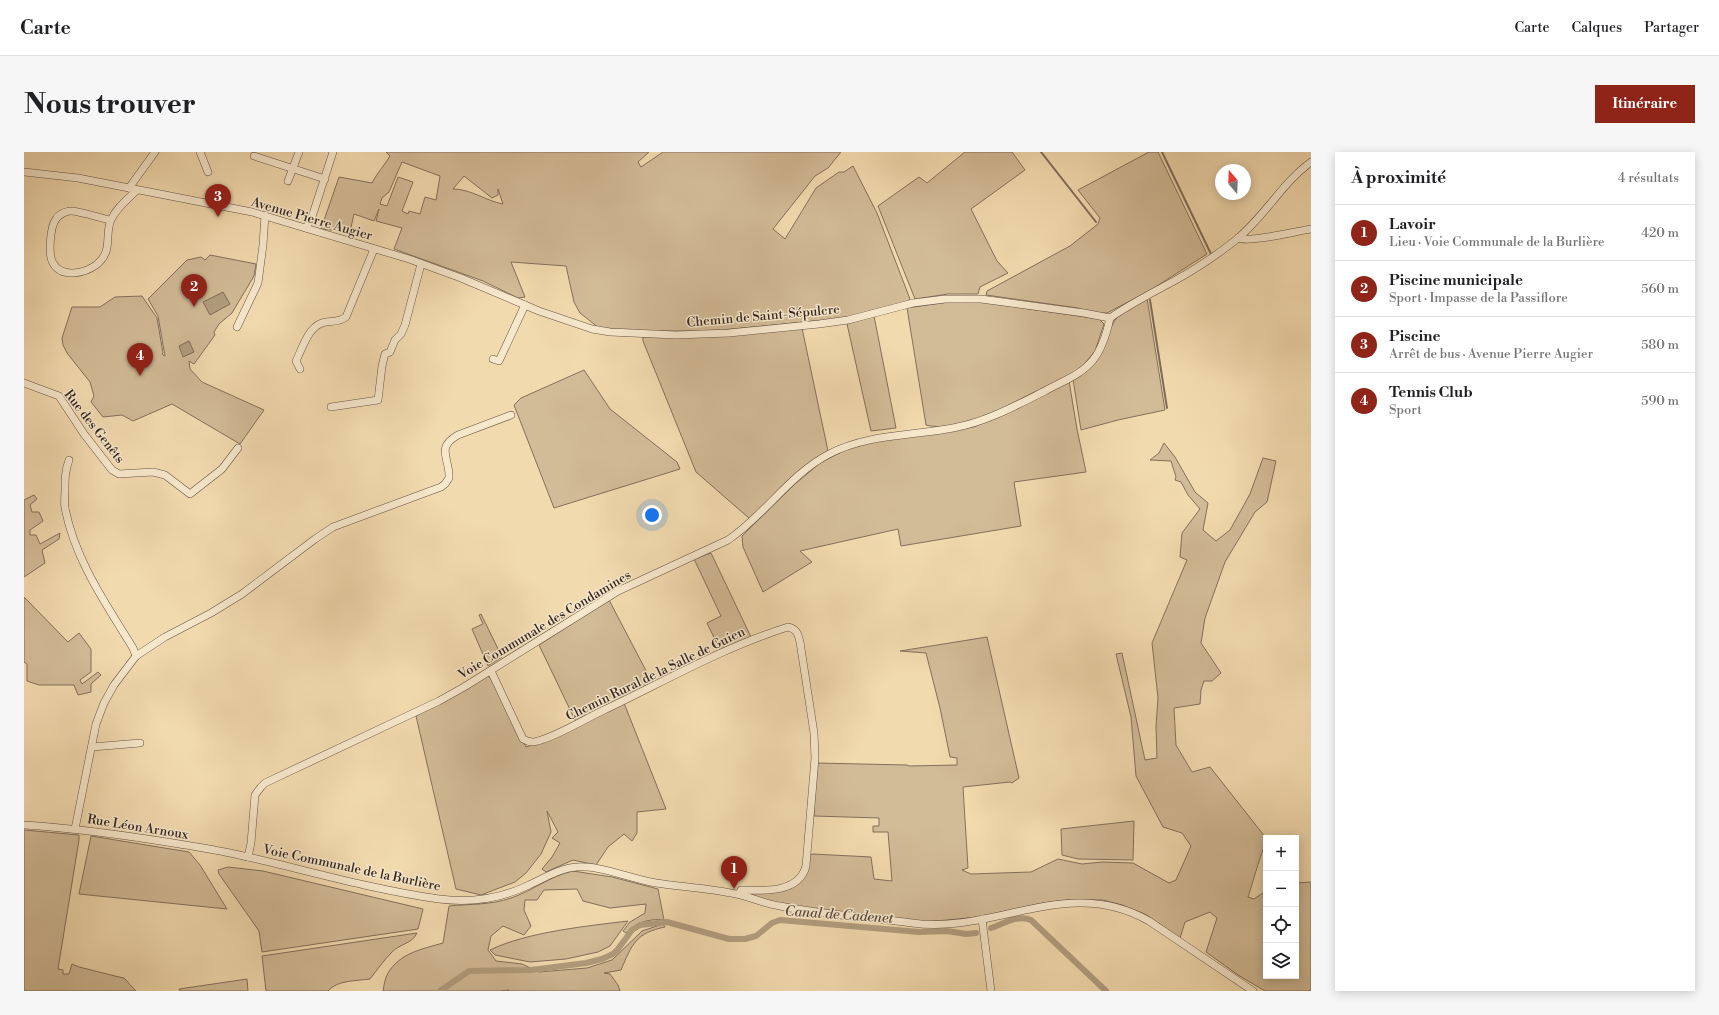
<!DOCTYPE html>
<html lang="fr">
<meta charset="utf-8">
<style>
body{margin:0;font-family:"Libre Bodoni",serif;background:#f6f6f6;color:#202124}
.controls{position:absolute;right:12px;bottom:12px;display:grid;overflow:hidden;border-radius:0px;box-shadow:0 2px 10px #0003}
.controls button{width:36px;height:36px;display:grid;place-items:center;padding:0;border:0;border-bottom:1px solid #e0e0e0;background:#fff;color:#202124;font:20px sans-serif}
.compass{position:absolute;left:1191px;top:12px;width:36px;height:36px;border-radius:50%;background:#fff;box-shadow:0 2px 10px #0003;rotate:341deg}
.you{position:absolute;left:628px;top:363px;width:14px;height:14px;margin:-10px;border:3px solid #fff;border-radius:50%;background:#1a73e8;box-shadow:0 0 0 6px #1a73e833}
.badge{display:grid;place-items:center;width:26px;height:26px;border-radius:50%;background:#8f2418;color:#fff;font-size:13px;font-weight:700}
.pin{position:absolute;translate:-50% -33px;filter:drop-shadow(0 1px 2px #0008)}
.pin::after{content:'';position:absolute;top:21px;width:14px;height:12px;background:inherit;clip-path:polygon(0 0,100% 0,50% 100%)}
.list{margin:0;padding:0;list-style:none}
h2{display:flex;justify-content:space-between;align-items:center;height:52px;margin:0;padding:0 16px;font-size:17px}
h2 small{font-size:13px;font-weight:400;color:#757577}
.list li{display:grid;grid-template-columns:26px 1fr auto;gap:12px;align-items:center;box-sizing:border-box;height:56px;padding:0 16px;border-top:1px solid #e0e0e0}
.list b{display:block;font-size:15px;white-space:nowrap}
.list p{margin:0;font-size:13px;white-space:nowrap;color:#757577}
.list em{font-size:13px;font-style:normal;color:#757577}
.icon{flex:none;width:22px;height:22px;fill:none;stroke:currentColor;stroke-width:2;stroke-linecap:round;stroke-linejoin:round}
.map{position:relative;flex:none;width:1287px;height:839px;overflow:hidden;border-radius:0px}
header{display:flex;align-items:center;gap:24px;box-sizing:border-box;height:56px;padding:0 20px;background:#fff;border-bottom:1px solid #e0e0e0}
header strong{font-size:19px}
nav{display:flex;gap:22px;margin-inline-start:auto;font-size:14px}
.intro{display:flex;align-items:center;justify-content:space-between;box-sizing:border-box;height:96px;padding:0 24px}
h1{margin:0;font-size:28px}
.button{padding:10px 18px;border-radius:0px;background:#8f2418;color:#fff;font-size:14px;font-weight:700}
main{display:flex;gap:24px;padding:0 24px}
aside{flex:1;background:#fff;border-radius:0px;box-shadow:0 2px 10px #0003}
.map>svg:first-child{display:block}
</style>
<header>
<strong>Carte</strong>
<nav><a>Carte</a><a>Calques</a><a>Partager</a></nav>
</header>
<div class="intro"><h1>Nous trouver</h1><a class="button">Itinéraire</a></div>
<main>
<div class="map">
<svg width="1287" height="839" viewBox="0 0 1287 839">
<rect width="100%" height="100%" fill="#f2daaf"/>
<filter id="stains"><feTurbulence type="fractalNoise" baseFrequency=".005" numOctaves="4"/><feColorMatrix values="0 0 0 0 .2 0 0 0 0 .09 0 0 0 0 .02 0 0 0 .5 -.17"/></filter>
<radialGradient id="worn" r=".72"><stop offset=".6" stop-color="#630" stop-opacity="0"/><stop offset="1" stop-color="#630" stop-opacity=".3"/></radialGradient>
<g fill="#d2bb97" stroke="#83705c" fill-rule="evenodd">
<path d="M362,0H625L614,10L617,15L639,0H817L804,16L791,24L749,77L761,87L792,36L815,20H820L829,14L853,61L886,147L883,150L822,166L687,179H620L575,176L556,161L550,150L542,114L487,110L501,145L494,146L459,129L370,97L378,76L352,69L355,57L350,69L330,62L326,80L297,77L315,25L348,31C353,21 360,14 366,4ZM378,10L416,24L412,48L401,45L396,62L385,59L384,62L378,59L389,30L374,25L363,54L356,52L358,46L365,40ZM440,24L468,46L474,43V37L479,52C462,49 447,37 429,37Z"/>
<polygon points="941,0 988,0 1001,18 947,57 973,109 984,121 956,135 954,142 924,142 891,147 854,54 895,25 903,31"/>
<polygon points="1125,0 1134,0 1183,102 1125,139 1083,161 1069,161 1054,156 962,143 963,139 1046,94 1074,72 1076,66 1054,38"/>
<polygon points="186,103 232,112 230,124 208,161 195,172 190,180 191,183 170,212 165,209 166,217 178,230 240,258 216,292 148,252 109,269 98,263 79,265 67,250 70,244 66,230 43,201 39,193 38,186 48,155 76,155 91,145 118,144 133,166 139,201 138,202 141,204 134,164 124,147 163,108 177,105 181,108"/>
<polygon points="1123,146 1141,258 1094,268 1057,278 1049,227 1063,219 1091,168 1102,157"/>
<path d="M931,149L957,150L1075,167L1080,172L1071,199L1056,217L965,263C946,270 922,278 902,273L883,156Z"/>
<polygon points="850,164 872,276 847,279 823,172"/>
<polygon points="778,176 804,299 726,367 672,320 619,189 619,185 669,185"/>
<polygon points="560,218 586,257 653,310 656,317 530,356 490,253 497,246"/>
<polygon points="1045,229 1053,277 1062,320 990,330 997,374 877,394 874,377 776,399 788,410 739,440 719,395 718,384 771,332 796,311 823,297 848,290 949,275 975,265"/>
<path d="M1140,291L1151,305L1171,340L1184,351L1179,378L1192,389L1206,378L1226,342L1239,306L1252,309L1243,350L1231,360L1201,410L1181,466L1177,491L1197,521L1188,529H1180L1177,538L1176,552L1150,556L1152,593L1168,620L1186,615L1242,686V692C1238,696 1227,737 1224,745L1230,747L1242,739V824H1272V731L1287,730V839H1241L1214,823L1182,800L1193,766L1186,760L1161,770L1156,786L1121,762L1098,753L1079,748H1045L1019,751L954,765L902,770L783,756L755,752L725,742V741L769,734L784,703L789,702L847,705L850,727L868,729L864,680H849V674H855V666L790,664L792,611L883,613L885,614L933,613V606L926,605L916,556L902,501L876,499L963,485L995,626L988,631L986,630L939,635L944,716L938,718L947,722L1007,720L1034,707L1058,712L1078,710L1109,711L1145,731L1152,728L1167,694L1158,681L1139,675L1112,624L1107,565L1092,502L1098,501L1121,608L1133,606L1132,574L1134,546L1128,491L1163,408L1156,405L1158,381L1176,357L1164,343L1157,330L1151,328L1152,325L1147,309L1126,308L1135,301Z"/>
<polygon points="10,343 13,347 6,353 8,360 15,360 19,369 6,378 6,383 12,383 16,392 36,381 35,387 18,398 21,411 0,425 0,348"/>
<polygon points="687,401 727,485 696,498 683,471 697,464 670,407"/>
<polygon points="0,445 44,490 55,481 67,497 67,520 56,528 58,532 74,520 77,523 67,532 67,540 54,543 50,533 15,533 3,529 3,512 0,510"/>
<polygon points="585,448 629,532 552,570 515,493"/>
<polygon points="457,462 478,505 464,514 448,477 459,472 455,463"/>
<polygon points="463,524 467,526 502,595 515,591 600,551 642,657 613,660 613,681 608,689 600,682 584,695 572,713 549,708 522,720 518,717 528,705 536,691 528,686 534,680 523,659 527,680 517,702 502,721 491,730 457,743 432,737 392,564"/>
<polygon points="1110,669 1109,708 1054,707 1038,703 1037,677"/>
<polygon points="0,678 55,683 55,688 34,817 39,818 39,822 45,822 48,812 55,815 95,825 100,826 112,839 0,839"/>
<polygon points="67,684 165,700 176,713 203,757 55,742"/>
<polygon points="204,715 239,719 399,757 394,777 238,800 235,779 195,722 194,718"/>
<path d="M549,719L588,725L634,737L640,768C624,766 613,771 602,781L599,779L606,770L621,761L622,752L586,756L559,749L553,737L520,738L513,748H501L500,758L507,774L500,783L479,774L467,784L464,798L472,809L498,812L515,820L563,816L588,808L618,779L639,772L641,775C612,781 608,792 597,818L580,821L586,822L594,833L596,839H483L485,838L475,839H359C360,833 361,826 364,821C376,801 398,797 419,791L425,754C445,752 468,753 487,746C508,739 526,724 549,719Z"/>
<path d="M604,769L586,794L574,800L542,807L506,810L471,803L466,798C503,780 563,774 604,769Z"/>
<path d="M393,781C388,792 377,791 368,800C360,808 353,818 346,827C332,829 313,828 304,839H242L238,804Z"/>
<polygon points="223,827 224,839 156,839 155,837"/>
</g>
<g fill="#b19d7e" stroke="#7f6d58">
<polygon points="199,140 206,152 186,163 179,150"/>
<polygon points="165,189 170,200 159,205 155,194"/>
</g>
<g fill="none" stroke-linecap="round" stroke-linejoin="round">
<g stroke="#7f6d58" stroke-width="2">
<polyline points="1017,0 1072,70"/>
<polyline points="1138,0 1187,102"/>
<polyline points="1126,148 1143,256"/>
</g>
<g stroke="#b19d7e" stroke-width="6">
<path d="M967,776C979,772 994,762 1007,768L1082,839"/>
<polyline points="416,839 445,819 507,818 562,811 578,807 589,802 594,797 608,778 616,773 643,770 705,787 721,787 732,784 748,771 756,768 895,780 923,779 942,782 952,781"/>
</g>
<defs>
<g id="street">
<polyline points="176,0 184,20"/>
<polyline points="230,4 301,27"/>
<polyline points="0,20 54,26 228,60 385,107 437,126 515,159 568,177 586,180 652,183 705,181 795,172 824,168 889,151 921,147 957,147 1060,161 1086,166"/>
<polyline points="264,29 275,0"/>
<polyline points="105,36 131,0"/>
<path d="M86,68C76,66 53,58 45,59C39,61 35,62 32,67C26,75 24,103 29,111C38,127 61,121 72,113C90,99 80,83 87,68C92,56 104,47 113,38"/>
<polyline points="282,76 288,65 309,0"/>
<path d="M1214,86C1226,91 1273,79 1287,77"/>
<path d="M1086,166C1106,152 1128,141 1150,129C1172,117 1193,103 1213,87C1241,64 1258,31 1287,10"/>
<polyline points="213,175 234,131 239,93 241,63"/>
<polyline points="469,207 475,209 501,153"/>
<path d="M276,217L272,209C279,195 285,172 302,170C309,169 316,170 322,165L350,97"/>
<polyline points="0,231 35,244 60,282 88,318 95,322 129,320 141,323 166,342 198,317 214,296"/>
<polyline points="307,255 354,248 358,214 361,202 366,200 371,188 377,182 381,173 397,112"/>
<path d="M45,308C41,319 41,327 41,338C41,344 40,350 41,356C51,408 82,452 109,496L112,504"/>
<path d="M467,519L499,587C504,590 508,591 514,589C533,584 561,567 580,558C641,529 700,495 764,475C773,477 774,482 776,490L790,581L791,606L782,714C775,741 740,739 717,738L715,742"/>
<polyline points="68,595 116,591"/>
<path d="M0,673C50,676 99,683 149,691C168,694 187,697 206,701C276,716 344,737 415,747C446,751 476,747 505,733C520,726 536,716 553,715C575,713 608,727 632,731C658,735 685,736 712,742C727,745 741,752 756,754C800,763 844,765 888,771C970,783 1044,722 1125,769L1229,839"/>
<path d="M51,677L72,572L80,551L90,533L112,504L141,485L187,461L218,442L291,387L309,375L417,335L421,332L425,326C426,306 411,296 434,283L487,263"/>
<path d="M224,705L227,691L231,643L237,635L241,631L415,549L440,535L594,439L704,388C740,364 765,323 805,302C843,282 887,284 929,276C962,270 991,254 1021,239C1037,230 1057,223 1069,208C1078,197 1083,180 1086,166"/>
<polyline points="958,767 967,839"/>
</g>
</defs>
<use href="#street" stroke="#645344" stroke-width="8"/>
<use href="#street" stroke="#f7e7cb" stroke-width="7"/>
</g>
<g text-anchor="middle" stroke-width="3" stroke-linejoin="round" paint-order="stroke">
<g font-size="13" fill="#342620" stroke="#f7e7cb">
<text transform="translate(288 66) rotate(16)" y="5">Avenue Pierre Augier</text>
<text transform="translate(739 163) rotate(-5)" y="5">Chemin de Saint-Sépulcre</text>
<text transform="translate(71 274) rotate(52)" y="5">Rue des Genêts</text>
<text transform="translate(520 472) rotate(-31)" y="5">Voie Communale des Condamines</text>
<text transform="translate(631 521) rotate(-26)" y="5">Chemin Rural de la Salle de Guien</text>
<text transform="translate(114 674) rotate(9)" y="5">Rue Léon Arnoux</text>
<text transform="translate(328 715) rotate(12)" y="5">Voie Communale de la Burlière</text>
</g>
<g font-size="14" font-style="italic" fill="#5a4a3c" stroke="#f7e7cb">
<text transform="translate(815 762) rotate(4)" y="5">Canal de Cadenet</text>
</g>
</g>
<rect width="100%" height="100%" filter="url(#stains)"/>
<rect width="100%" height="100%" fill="url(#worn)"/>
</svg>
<div class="controls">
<button>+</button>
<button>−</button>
<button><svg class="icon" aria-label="locate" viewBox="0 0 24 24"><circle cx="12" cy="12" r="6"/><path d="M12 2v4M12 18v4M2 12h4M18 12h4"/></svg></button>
<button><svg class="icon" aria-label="layers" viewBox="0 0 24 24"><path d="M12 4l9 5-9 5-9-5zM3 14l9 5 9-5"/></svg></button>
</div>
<svg class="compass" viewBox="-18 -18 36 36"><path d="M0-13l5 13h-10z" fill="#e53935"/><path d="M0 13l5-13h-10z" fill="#757577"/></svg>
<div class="you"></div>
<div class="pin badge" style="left:710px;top:737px">1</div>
<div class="pin badge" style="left:170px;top:155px">2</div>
<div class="pin badge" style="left:194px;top:65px">3</div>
<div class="pin badge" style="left:116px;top:224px">4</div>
</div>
<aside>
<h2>À proximité<small>4 résultats</small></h2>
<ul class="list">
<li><span class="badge">1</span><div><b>Lavoir</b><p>Lieu · Voie Communale de la Burlière</p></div><em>420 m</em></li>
<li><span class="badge">2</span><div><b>Piscine municipale</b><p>Sport · Impasse de la Passiflore</p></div><em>560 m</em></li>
<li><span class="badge">3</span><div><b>Piscine</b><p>Arrêt de bus · Avenue Pierre Augier</p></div><em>580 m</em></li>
<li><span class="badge">4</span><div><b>Tennis Club</b><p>Sport</p></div><em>590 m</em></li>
</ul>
</aside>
</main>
